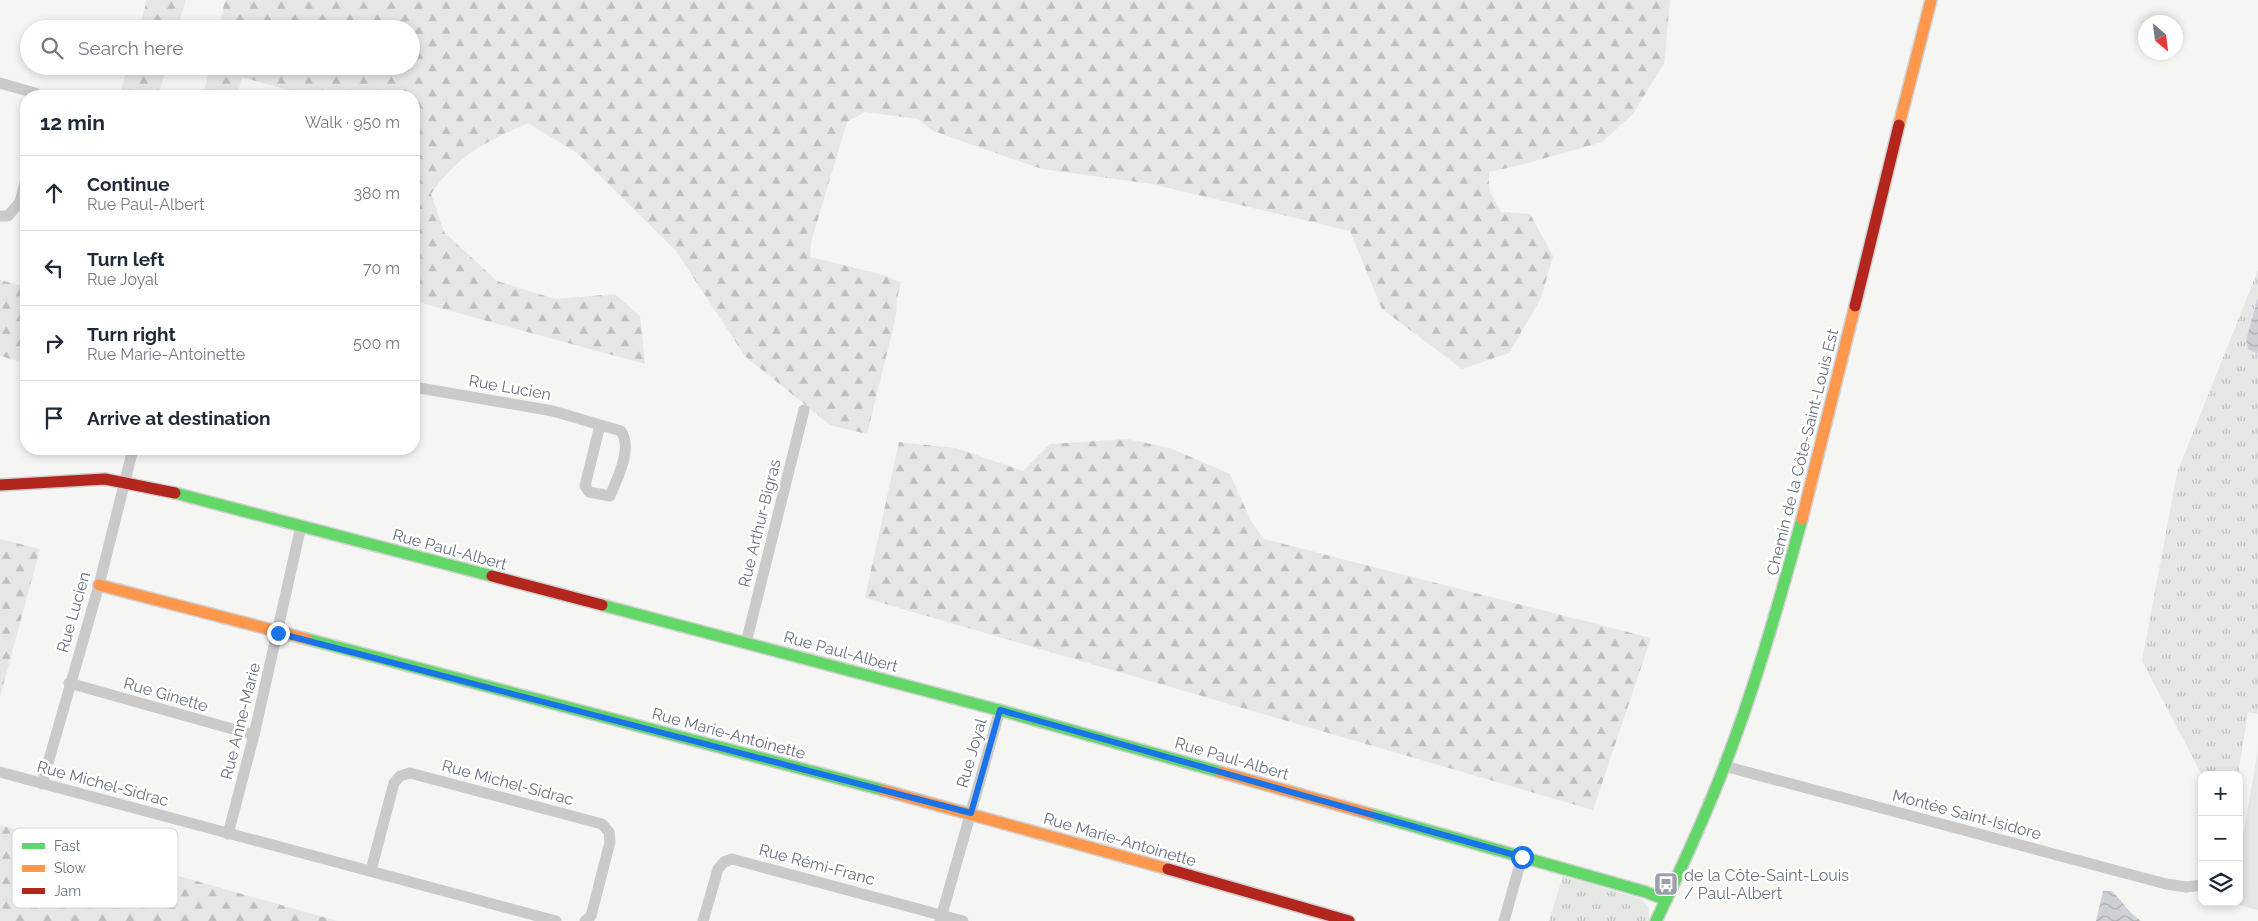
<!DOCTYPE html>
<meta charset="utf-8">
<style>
body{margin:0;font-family:Raleway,sans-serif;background:#f2f2f3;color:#1f2937}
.controls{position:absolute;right:15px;bottom:15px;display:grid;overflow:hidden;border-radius:10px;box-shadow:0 2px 8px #0003}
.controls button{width:45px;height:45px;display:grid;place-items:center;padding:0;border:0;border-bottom:1px solid #e0e1e3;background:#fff;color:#1f2937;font:25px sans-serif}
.compass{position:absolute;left:2138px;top:15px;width:45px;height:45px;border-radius:50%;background:#fff;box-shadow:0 2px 8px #0003;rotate:152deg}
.stop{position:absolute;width:15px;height:15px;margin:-11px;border:4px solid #1a73e8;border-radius:50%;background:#fff}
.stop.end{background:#1a73e8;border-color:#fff;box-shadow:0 1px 5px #0008}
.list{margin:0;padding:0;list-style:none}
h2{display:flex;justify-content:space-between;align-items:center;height:65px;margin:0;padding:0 20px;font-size:21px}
h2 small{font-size:16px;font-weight:400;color:#747a83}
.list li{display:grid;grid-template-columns:32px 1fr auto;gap:15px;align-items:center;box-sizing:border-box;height:75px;padding:0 20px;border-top:1px solid #e0e1e3}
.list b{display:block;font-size:19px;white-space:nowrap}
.list p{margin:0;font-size:16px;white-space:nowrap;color:#747a83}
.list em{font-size:16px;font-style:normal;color:#747a83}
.icon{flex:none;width:28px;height:28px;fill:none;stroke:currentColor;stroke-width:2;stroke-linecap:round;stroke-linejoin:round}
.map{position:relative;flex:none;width:2258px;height:921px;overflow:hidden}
.search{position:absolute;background:#fff;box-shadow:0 2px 8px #0003;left:20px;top:20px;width:400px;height:55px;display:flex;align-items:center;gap:12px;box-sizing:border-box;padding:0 18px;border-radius:28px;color:#747a83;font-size:19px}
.panel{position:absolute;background:#fff;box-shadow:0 2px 8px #0003;left:20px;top:90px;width:400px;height:365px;border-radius:20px}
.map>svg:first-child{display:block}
</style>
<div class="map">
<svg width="2258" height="921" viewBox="0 0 2258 921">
<defs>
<pattern id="grass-tufts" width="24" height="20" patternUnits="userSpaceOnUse" patternTransform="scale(1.25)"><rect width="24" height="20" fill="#e4e7e3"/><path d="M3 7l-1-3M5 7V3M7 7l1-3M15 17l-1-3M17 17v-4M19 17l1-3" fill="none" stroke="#bdc0bd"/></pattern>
<pattern id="forest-firs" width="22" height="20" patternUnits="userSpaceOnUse" patternTransform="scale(1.25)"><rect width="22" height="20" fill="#e4e7e3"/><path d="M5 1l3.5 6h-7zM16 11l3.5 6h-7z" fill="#bdc0bd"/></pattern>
<pattern id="water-waves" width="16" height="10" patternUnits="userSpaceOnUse" patternTransform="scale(1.25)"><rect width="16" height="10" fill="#cdd1d5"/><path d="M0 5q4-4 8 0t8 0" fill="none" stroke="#aaaeb2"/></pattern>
</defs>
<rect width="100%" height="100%" fill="#f5f5f4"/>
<polygon fill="#e5e6e6" points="2258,751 2258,910 2231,903 2239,902 2239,857"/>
<g fill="url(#grass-tufts)">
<polygon points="2258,270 2258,297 2246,340 2254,353 2258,354 2258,714 2248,712 2238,775 2202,775 2142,661 2177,473"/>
<polygon points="1563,876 1641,899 1649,908 1649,921 1549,921"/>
</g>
<g fill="url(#forest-firs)">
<polygon points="147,0 186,0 177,29 139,29"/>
<path d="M225,0H1670L1664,64L1632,115L1602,142L1524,164L1489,172V190L1501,212L1530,214L1553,256L1541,298L1509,353L1462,369L1382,309L1350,231L1152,184L1042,169L933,131L918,119L865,112L847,122L811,242L810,257L880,274L901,282L897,299L896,316L867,434L830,425L745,356L676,251L577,153L528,123C485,142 458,155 431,194L444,232L497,281L555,299L615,294L640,316L645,364L414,301L415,126L414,96H309L242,77L237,96H203L210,66H411V29H219Z"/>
<polygon points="128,66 167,66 158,96 119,96"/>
<polygon points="0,280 26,287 26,363 0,356"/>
<polygon points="1127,439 1170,448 1230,474 1251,521 1264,539 1651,638 1593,810 865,598 899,442 956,448 1023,471 1050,444"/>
<polygon points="0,539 40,549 0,697"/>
<polygon points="0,825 337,921 0,921"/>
</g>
<g fill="url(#water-waves)">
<polygon points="2258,297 2258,354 2248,349 2246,340"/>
<path d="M2103,891H2112C2122,901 2129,913 2141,921H2096Z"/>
</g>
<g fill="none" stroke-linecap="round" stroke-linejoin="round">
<defs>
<g id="fast">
<polyline points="175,493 492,576"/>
<polyline points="602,605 1010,713 1220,772"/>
<polyline points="307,639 883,790"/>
<polyline points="1370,814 1646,892 1666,900"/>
<path d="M1656,921C1677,878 1697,834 1715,790C1751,702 1777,610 1802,519"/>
</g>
<g id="slow">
<polyline points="1899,125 1931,0"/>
<polyline points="1802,519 1855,306"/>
<polyline points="99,585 307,639"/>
<polyline points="1220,772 1370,814"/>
<polyline points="883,790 1168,869"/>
</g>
<g id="jam">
<polyline points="1855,306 1899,125"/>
<polyline points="0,485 105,479 175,493"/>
<polyline points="492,576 602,605"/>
<polyline points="1168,869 1349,921"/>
</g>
</defs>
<use href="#fast" stroke="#d1d1d2" stroke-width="14"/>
<use href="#slow" stroke="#d1d1d2" stroke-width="14"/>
<use href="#jam" stroke="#d1d1d2" stroke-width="14"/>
<g stroke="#cacacb" stroke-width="11">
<polyline points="0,83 35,93 38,96"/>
<polyline points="0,216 8,216 20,202 26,179"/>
<path d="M414,387L553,411L621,431C633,449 617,479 610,496L589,492L585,486L600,425"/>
<polyline points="746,643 804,410"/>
<polyline points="69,683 254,735"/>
<polyline points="1724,766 2166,884 2186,887 2202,885"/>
<polyline points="0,772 556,921"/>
<polyline points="42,784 99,585 133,449"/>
<polyline points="228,834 254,735 301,526"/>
<polyline points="371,870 394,783 400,776 410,773 602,824 609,832 610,842 591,916 585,921"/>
<polyline points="703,921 718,869 724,862 732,859 963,921"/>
<polyline points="940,921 1000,710"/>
<polyline points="1504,921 1522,857"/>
</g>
<use href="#fast" stroke="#63d668" stroke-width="11"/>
<use href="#slow" stroke="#ff974d" stroke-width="11"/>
<use href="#jam" stroke="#b3261e" stroke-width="11"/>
</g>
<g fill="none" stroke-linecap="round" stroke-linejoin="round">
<polyline stroke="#1a73e8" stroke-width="6" points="278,633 971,813 1000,710 1522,857"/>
</g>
<defs>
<symbol id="bus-square" viewBox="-11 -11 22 22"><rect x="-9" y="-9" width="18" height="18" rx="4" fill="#9a9fa9" stroke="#fff"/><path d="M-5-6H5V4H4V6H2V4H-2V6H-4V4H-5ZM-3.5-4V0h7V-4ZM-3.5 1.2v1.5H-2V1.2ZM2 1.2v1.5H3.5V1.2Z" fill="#fff"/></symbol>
</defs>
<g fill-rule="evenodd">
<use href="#bus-square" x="1652" y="870" width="28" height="28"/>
</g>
<g text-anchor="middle" stroke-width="5" stroke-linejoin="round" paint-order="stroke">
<g font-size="16" fill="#697180" stroke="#fff">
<text transform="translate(510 387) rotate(10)" y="6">Rue Lucien</text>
<text transform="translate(1802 452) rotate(-76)" y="6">Chemin de la Côte-Saint-Louis Est</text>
<text transform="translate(759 523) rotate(-76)" y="6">Rue Arthur-Bigras</text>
<text transform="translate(450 549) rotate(15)" y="6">Rue Paul-Albert</text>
<text transform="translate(73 612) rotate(-74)" y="6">Rue Lucien</text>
<text transform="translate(841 651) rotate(15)" y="6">Rue Paul-Albert</text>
<text transform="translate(166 694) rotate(16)" y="6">Rue Ginette</text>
<text transform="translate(240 721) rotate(-76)" y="6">Rue Anne-Marie</text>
<text transform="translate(729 733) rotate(15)" y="6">Rue Marie-Antoinette</text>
<text transform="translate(971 753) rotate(-74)" y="6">Rue Joyal</text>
<text transform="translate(1232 758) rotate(16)" y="6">Rue Paul-Albert</text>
<text transform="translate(508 782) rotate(15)" y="6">Rue Michel-Sidrac</text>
<text transform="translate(103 783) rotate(15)" y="6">Rue Michel-Sidrac</text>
<text transform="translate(1967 814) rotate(15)" y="6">Montée Saint-Isidore</text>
<text transform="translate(1120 839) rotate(16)" y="6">Rue Marie-Antoinette</text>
<text transform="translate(817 864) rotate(15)" y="6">Rue Rémi-Franc</text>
</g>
<g font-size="16" fill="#697180" stroke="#fff" text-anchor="start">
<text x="1684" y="881">de la Côte-Saint-Louis<tspan x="1684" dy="18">/ Paul-Albert</tspan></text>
</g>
</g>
<rect x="12" y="828" width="166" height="80" rx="8" fill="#fff" stroke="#d2d4d9" stroke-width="1"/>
<rect x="22" y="843" width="23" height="6" fill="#63d668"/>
<rect x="22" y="865" width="23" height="7" fill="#ff974d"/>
<rect x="22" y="888" width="23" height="6" fill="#b3261e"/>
<g font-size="14" fill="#697180">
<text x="54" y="851">Fast</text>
<text x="54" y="873">Slow</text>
<text x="54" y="896">Jam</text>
</g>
</svg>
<div class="controls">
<button>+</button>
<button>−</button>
<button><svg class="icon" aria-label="layers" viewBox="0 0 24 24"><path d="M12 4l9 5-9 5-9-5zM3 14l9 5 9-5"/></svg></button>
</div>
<svg class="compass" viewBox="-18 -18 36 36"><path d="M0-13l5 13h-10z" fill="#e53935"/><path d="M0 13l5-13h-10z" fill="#747a83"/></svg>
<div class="stop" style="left:1522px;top:857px"></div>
<div class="stop end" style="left:278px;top:633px"></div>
<div class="search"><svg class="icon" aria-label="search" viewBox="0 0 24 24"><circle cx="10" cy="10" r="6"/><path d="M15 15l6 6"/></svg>Search here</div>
<section class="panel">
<h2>12 min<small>Walk · 950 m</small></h2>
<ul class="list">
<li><svg class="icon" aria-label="ahead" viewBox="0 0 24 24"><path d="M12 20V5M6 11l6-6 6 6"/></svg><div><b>Continue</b><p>Rue Paul-Albert</p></div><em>380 m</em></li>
<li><svg class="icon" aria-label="left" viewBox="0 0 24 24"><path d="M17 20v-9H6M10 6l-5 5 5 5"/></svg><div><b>Turn left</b><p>Rue Joyal</p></div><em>70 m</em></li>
<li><svg class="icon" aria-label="right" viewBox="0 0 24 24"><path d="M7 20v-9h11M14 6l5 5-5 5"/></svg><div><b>Turn right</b><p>Rue Marie-Antoinette</p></div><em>500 m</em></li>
<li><svg class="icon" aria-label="arrive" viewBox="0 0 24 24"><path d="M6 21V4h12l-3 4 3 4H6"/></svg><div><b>Arrive at destination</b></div></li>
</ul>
</section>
</div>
